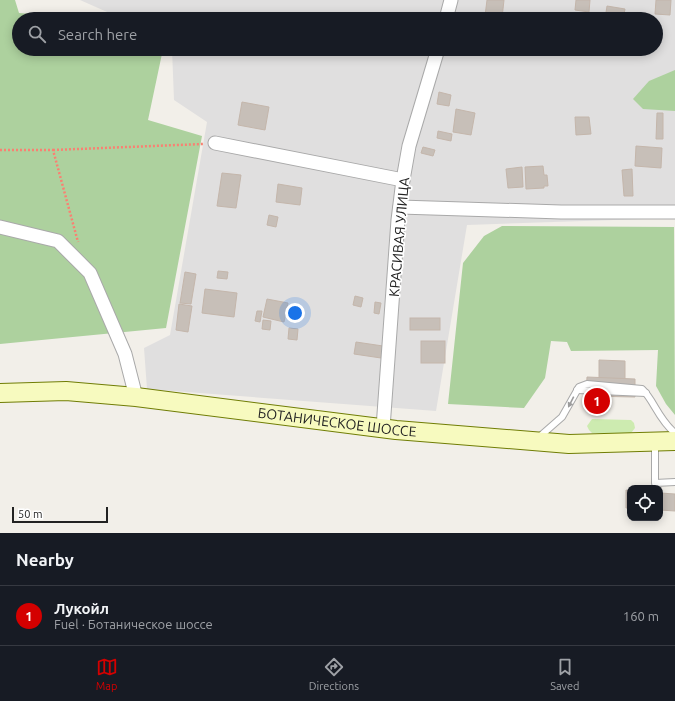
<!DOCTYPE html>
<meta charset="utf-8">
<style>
body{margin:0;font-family:Ubuntu,sans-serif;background:#242831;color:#f1f3f6}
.controls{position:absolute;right:12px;bottom:12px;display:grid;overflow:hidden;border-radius:8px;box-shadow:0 2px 10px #0003}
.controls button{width:36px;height:36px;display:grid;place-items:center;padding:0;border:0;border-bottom:1px solid #363941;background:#171b24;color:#f1f3f6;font:20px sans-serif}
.scale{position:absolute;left:12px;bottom:10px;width:96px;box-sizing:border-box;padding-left:4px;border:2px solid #222;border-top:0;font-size:11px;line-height:14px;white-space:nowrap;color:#222;-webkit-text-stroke:3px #fff;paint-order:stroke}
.you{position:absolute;left:295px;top:313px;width:14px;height:14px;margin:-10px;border:3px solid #fff;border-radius:50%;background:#1a73e8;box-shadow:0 0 0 6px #1a73e833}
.badge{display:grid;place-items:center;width:26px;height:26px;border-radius:50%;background:#d40000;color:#fff;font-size:13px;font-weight:700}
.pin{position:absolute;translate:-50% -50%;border:2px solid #fff;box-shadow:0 1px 4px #0006}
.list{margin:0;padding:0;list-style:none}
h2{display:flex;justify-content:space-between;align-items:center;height:52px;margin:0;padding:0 16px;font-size:17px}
h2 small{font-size:13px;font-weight:400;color:#9ea1a6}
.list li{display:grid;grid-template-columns:26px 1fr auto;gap:12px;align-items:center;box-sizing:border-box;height:60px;padding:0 16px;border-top:1px solid #363941}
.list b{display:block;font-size:15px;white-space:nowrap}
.list p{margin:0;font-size:13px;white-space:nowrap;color:#9ea1a6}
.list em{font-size:13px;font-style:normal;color:#9ea1a6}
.icon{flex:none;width:22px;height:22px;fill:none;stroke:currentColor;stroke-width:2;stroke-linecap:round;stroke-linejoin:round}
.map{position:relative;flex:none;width:675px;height:533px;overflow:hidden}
.search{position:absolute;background:#171b24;box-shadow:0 2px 10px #0003;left:12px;right:12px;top:12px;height:44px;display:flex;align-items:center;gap:10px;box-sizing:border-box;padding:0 14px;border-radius:22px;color:#9ea1a6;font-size:15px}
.sheet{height:112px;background:#171b24}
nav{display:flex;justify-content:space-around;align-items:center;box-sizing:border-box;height:56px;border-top:1px solid #363941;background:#171b24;font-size:11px;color:#9ea1a6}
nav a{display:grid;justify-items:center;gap:2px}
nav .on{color:#d40000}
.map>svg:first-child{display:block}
</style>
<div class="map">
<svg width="675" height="533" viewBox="0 0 675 533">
<rect width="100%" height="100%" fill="#f2efe9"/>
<polygon fill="#e0dfdf" points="80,0 675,0 675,218 467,225 436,411 147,389 144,348 170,335 207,122 174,100 172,49 656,49 656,19 123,19"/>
<polygon fill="#cdebb0" points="592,419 631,420 634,423 635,428 631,433 592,433 589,430 587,426"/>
<g fill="#add19e">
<polygon points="0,0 15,0 19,13 100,19 19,19 19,49 163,49 148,120 202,136 166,328 0,344"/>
<polygon points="675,70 675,111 643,109 633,99 649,81"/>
<polygon points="502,226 674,227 675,415 666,404 656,386 658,350 571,351 567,342 551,341 545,378 524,408 448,404 463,263 484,236"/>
</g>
<g fill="#c7bfb8" stroke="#c4b6ab">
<polygon points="487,0 504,0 502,18 485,16"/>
<polygon points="576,0 590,0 589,12 575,10"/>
<polygon points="656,0 671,0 670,15 655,14"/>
<polygon points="607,6 625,9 623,19 605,19"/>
<polygon points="494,49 504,49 503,54 494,53"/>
<polygon points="439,92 451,95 449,106 437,104"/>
<polygon points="242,102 269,107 265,130 238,125"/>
<polygon points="456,109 475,113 471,135 453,132"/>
<polygon points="657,113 663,113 663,139 656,139"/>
<polygon points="575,117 589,117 591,134 576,135"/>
<polygon points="438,131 452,134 451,141 437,138"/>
<polygon points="636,146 662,148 661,168 635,166"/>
<polygon points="423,147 435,150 433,156 421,153"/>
<polygon points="543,166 544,175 547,175 548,186 544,186 544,188 526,189 525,167"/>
<polygon points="522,167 523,187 508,188 506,169"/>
<polygon points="632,169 633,196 624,196 622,170"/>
<polygon points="222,173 241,175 236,208 217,206"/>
<polygon points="278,184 302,188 300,205 276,202"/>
<polygon points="269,215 278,217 276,227 267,225"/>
<polygon points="218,271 228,272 227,279 217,278"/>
<polygon points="185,272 196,274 191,304 180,303"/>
<polygon points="205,289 237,293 234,317 202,313"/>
<polygon points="355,296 363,298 361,307 353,305"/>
<polygon points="267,299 288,303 284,322 263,317"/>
<polygon points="375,302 381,303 379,314 374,313"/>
<polygon points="179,304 192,306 188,332 176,330"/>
<polygon points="257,311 262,311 260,322 255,321"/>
<rect x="410" y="318" width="30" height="12"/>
<polygon points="263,320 271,321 270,330 262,329"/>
<polygon points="289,328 298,329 297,340 288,339"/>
<rect x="421" y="341" width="24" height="22"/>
<polygon points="356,342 383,346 381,358 354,354"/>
<polygon points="599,360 625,361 625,379 599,379"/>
<polygon points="587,377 635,379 635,397 586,396"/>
<polygon points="626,490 630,491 630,508 626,508"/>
<polygon points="660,493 675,494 675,511 660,510"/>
</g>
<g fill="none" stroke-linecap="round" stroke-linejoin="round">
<defs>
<g id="lane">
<polyline points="577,390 646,393"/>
<path d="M538,438L562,417L579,387L587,384L642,389C654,400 658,419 675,433"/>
<polyline points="655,443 655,483 675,482"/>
</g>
<g id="street">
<polyline points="446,19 451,0"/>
<polyline points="215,143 403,180"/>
<polyline points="400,207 561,212 675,212"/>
<polyline points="0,227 58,241 90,273 125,354 136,397"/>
<polyline points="383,428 398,220 403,180 409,146 438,49"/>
</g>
<g id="secondary">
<path id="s1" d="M0,393L66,391L136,397L396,430L569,444L675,441"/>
</g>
</defs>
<use href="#lane" stroke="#a9a9a9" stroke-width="8"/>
<use href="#street" stroke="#a9a9a9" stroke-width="15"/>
<use href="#secondary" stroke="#707d05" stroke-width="20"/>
<g stroke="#fa8072" stroke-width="2.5" stroke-dasharray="2 2" stroke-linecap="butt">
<polyline points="0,150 53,150 78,242"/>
<polyline points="53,150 203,144"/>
</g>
<use href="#lane" stroke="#fff" stroke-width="6"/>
<use href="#street" stroke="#fff" stroke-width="13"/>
<use href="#secondary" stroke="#f7fabf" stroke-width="18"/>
</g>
<defs><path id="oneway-solid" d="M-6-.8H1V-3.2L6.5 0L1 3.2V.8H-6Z"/></defs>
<use fill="#9c9c9c" href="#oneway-solid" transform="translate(571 402) rotate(117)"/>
<g text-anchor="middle" stroke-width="3.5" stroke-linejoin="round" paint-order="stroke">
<g font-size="14" fill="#222" stroke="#fff">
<text transform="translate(399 237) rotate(-85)" y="5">КРАСИВАЯ УЛИЦА</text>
<text dy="5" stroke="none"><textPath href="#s1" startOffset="339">БОТАНИЧЕСКОЕ ШОССЕ</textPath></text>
</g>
</g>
</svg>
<div class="controls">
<button><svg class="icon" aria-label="locate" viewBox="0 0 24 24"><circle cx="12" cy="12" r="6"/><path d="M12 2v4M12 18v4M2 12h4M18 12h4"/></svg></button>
</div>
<div class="scale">50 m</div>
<div class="you"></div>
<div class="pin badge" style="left:597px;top:401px">1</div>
<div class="search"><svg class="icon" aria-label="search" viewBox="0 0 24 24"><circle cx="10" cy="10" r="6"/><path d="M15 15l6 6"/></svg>Search here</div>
</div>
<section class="sheet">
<h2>Nearby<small></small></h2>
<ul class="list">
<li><span class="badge">1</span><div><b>Лукойл</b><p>Fuel · Ботаническое шоссе</p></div><em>160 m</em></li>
</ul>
</section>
<nav>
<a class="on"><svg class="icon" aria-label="map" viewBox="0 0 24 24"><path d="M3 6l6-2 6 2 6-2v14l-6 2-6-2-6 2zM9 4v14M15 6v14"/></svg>Map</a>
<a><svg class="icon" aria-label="directions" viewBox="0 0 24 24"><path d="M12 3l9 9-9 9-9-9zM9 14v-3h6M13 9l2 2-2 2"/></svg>Directions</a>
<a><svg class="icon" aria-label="saved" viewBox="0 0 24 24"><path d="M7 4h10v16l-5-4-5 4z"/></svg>Saved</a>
</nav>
